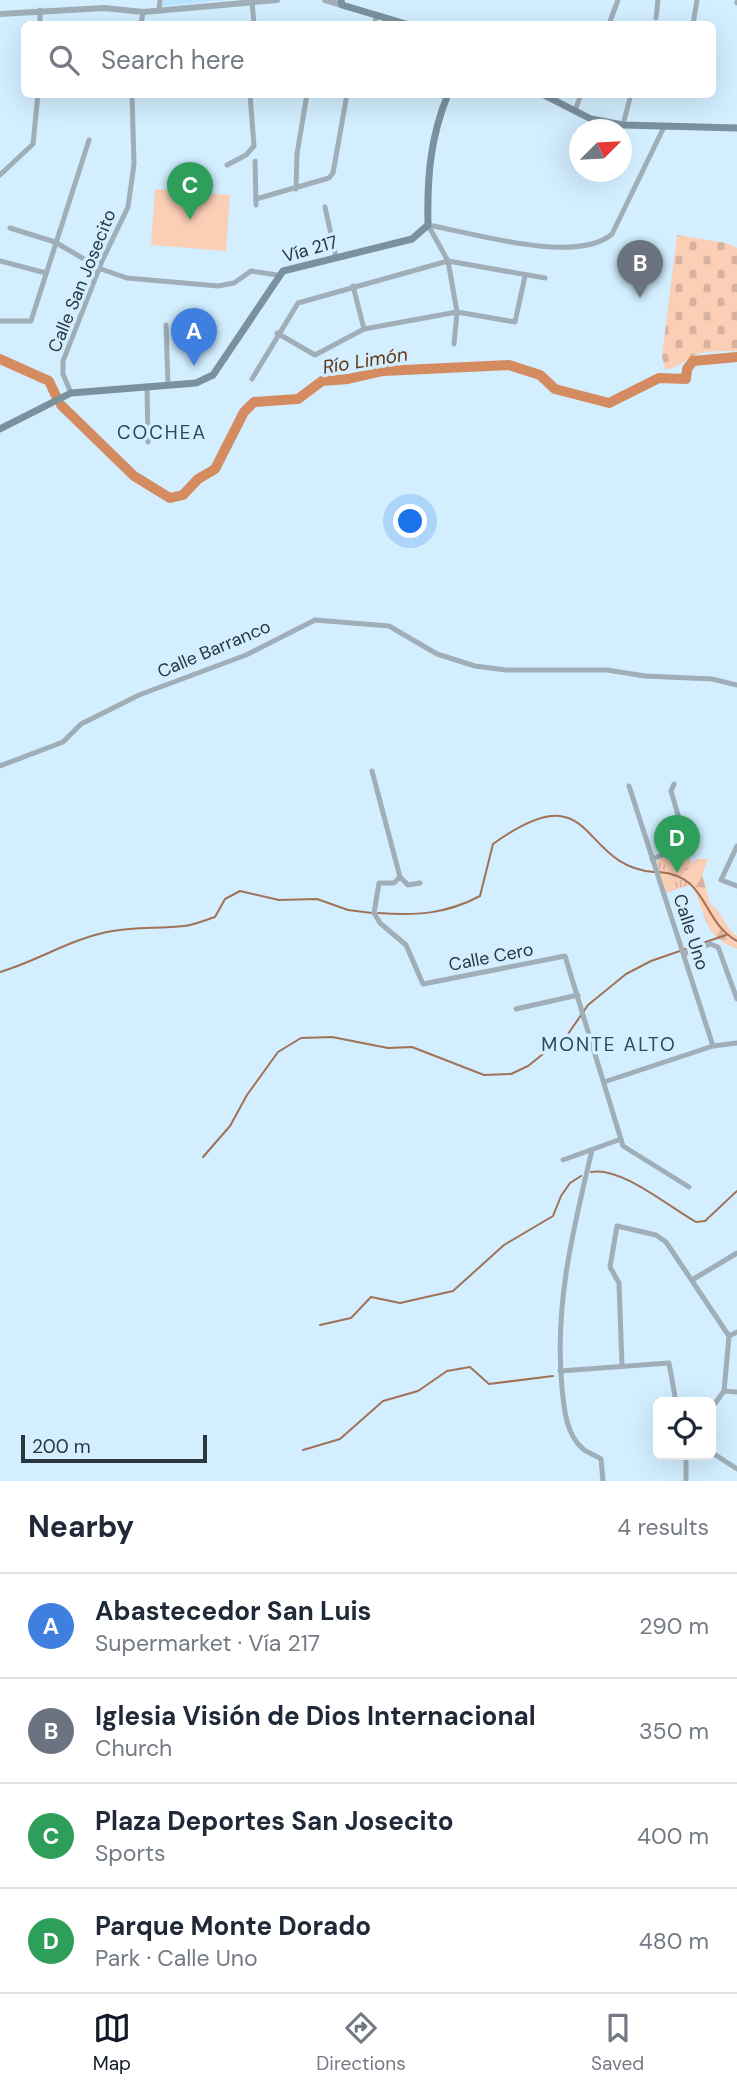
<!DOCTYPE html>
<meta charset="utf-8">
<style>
body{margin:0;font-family:"DM Sans",sans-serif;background:#f6f6f7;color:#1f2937}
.controls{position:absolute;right:21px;bottom:21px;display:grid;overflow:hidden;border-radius:10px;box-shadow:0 7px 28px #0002}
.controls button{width:63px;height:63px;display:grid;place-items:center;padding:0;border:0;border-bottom:2px solid #e0e1e3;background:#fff;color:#1f2937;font:35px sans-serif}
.compass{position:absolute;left:569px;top:119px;width:63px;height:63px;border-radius:50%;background:#fff;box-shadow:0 7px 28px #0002;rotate:66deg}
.scale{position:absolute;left:21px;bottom:18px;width:186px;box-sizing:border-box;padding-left:7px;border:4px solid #29373f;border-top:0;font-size:19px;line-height:24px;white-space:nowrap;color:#29373f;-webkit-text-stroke:5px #d2eeff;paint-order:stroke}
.you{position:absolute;left:411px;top:522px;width:24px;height:24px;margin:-18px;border:5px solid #fff;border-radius:50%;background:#1a73e8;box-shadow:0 0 0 10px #1a73e833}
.badge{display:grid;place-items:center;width:46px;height:46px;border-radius:50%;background:#111827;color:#fff;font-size:23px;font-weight:700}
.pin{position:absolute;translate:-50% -58px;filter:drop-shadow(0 2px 4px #0008)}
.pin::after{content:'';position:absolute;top:37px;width:24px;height:21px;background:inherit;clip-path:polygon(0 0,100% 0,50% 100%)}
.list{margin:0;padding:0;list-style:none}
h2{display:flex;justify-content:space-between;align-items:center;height:91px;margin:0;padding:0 28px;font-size:30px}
h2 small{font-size:23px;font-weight:400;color:#747a83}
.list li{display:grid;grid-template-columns:46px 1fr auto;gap:21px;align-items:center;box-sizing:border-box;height:105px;padding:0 28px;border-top:2px solid #e0e1e3}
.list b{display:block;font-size:26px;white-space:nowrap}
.list p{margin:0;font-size:23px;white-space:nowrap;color:#747a83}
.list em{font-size:23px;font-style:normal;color:#747a83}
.icon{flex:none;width:38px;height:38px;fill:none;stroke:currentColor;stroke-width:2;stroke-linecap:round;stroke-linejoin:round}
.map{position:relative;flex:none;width:737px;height:1481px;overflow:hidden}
.search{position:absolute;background:#fff;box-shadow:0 7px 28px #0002;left:21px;right:21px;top:21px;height:77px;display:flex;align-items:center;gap:18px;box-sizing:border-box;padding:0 24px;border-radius:10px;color:#747a83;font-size:26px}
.sheet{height:511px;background:#fff}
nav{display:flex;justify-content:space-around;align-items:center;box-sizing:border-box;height:98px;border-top:2px solid #e0e1e3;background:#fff;font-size:19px;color:#747a83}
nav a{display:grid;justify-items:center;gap:4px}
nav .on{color:#111827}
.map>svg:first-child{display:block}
</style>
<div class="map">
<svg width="737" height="1481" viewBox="0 0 737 1481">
<defs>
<pattern id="grass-tufts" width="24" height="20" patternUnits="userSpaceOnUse" patternTransform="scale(1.75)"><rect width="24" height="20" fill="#fbceb6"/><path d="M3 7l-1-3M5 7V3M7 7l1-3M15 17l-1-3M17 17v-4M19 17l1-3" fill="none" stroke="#d7b29e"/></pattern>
<pattern id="forest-firs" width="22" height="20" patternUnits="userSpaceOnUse" patternTransform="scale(1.75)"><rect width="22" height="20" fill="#fbceb6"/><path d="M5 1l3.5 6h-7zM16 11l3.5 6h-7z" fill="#d7b29e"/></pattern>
<pattern id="cemetery-stones" width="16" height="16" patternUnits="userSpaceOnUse" patternTransform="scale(1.75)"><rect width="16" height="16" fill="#fbceb6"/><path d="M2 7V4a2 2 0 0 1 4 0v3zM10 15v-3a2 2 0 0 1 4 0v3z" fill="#d7b29e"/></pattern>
</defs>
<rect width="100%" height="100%" fill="#d2eeff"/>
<polygon fill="#b8e3fd" points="163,0 225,0 162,6"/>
<polygon fill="url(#grass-tufts)" points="686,848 698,882 666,893 656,861"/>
<path fill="url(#forest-firs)" d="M697,859H708L702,874L710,904C723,911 724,928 737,936V949C703,936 708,918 694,890C690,884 685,878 681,872Z"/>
<path fill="url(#cemetery-stones)" d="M677,235L726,243L737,248V351C723,351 703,350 691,357C681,363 678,367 665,370L662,356Z"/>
<polygon fill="#fbceb6" points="155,189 230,195 226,251 151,245"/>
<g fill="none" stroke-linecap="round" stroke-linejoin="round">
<g stroke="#a17256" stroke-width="2">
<path d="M659,872C709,876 700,920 737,941"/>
<path d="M378,913C416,916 446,914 480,896L493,844C597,769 577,866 654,872"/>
<path d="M0,972C37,961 69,940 107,932C134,926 158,929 184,926C194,925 205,920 215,917L225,899L240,891L279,900L317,899L348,910L372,913"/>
<polyline points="203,1157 230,1126 247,1095 278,1052 301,1038 332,1037 388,1048 412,1047 484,1075 511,1074 528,1066 568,1034 588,1005 626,974 651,961 726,935"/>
<path d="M591,1172C621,1166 669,1207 696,1222L705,1221L737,1191"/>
<polyline points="320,1325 351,1318 371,1297 400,1303 453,1291 504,1245 553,1216 561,1196 570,1183 581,1176"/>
<polyline points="303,1450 340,1439 383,1401 418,1391 447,1371 470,1367 489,1384 553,1376"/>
</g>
<g stroke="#d58b60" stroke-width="10">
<polyline points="0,359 49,381 56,396"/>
<polyline points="61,405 134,476 170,498 183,495 198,479 215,469 244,412 254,402 298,399 322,381 348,379 383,371 509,365 540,375 555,389 609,403 659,378 686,379 687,369 693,361 737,357"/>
</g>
<g stroke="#9faeb7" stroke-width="5">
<polyline points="252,2 254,24"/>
<polyline points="737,3 737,2"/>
<polyline points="40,10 40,24"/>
<polyline points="159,11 160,0"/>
<polyline points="656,18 658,0"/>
<polyline points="141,24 143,12"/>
<polyline points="374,24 377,16"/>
<polyline points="609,24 618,0"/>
<polyline points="693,24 697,0"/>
<polyline points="575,111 581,94"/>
<polyline points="623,125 631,94"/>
<polyline points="255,161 256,205"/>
<polyline points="227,165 246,155 254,146 250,94"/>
<polyline points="0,175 33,144 38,94"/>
<polyline points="296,189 297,154 307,94"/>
<polyline points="256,199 329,178 333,173 347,94"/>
<polyline points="325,207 336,257"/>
<path d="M428,225C473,233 576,265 612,234L664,127"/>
<polyline points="428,225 448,261 457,312 454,344"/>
<polyline points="10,228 55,242 101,269 127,278 218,286 234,283 251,271 277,275"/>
<polyline points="0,261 46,273"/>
<polyline points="353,286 364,329"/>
<polyline points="0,321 31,321 89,140"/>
<polyline points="166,325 168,385"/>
<polyline points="277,333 315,355 364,329 457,312 515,322 525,276"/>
<polyline points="252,379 298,303 448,261 545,278"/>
<polyline points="147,386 148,442"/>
<polyline points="71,393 63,374 63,361 102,261 128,207 134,164 132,94"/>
<polyline points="0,766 63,742 81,724 139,695 246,655 315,620 389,626 437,654 475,666 506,670 607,670 645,676 712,679 737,685"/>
<polyline points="372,771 400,877 394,883 379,883 374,913 380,923 406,945 423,984 565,956 623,1146 689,1187"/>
<polyline points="629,786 713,1046"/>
<polyline points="737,846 721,880 737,886"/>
<polyline points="652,859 681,848 685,839 671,791 674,784"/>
<polyline points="400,877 408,885 420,883"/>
<polyline points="684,954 710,944 718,947 737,999"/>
<polyline points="516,1009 578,995"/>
<polyline points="604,1082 713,1046 737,1043"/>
<path d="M592,1150C573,1230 554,1305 562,1388C564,1408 566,1434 582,1448C587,1453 595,1455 601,1459L603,1481"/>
<polyline points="563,1160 621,1139"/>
<polyline points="692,1280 737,1253"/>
<polyline points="622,1366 619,1283 610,1267 617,1226 656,1235 666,1242 729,1336"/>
<polyline points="560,1371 669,1363 676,1402"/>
<polyline points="724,1391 737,1392"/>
<polyline points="711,1409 724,1391 729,1336 737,1332"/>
<polyline points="711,1452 737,1469"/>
<polyline points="686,1481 686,1455"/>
</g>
<g stroke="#9faeb7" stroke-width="6">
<polyline points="325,0 342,5"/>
<polyline points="0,14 104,8 143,12 277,0"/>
</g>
<g stroke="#7b919e" stroke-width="7">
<polyline points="341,0 342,5 406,24"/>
<polyline points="542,94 591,119 623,125 737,128"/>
<path d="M0,429L71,393L196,383L213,375L283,271L412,239L428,225C427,178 430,138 448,94"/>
</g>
</g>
<g text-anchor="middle" stroke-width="7" stroke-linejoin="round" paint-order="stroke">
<g font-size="18" fill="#29373f" stroke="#d2eeff">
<text transform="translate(310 249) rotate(-16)" y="6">Vía 217</text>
<text transform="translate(82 281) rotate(-68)" y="6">Calle San Josecito</text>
<text transform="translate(214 649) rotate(-23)" y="6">Calle Barranco</text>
<text transform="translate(691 932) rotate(72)" y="6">Calle Uno</text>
<text transform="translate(491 957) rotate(-11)" y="6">Calle Cero</text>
</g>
<g font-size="19" font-style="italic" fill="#663515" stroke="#d2eeff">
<text transform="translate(365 360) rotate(-9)" y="7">Río Limón</text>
</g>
<g font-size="19" letter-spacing="2" fill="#2a495a" stroke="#d2eeff">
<text x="162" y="439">COCHEA</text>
<text x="609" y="1051">MONTE ALTO</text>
</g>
</g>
</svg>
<div class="controls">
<button><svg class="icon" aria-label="locate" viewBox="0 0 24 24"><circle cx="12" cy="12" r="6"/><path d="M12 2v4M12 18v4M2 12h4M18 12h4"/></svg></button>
</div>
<svg class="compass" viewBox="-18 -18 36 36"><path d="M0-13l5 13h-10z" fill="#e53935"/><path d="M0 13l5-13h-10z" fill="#747a83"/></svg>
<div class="scale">200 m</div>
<div class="you"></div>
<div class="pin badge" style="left:194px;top:366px;background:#3f7fe0">A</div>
<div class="pin badge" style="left:640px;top:298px;background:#6b7280">B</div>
<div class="pin badge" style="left:190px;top:220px;background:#2e9e5b">C</div>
<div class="pin badge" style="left:677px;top:873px;background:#2e9e5b">D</div>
<div class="search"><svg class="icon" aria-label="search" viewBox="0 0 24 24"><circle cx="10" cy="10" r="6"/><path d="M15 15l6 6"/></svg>Search here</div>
</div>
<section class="sheet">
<h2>Nearby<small>4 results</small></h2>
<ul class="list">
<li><span class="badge" style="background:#3f7fe0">A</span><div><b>Abastecedor San Luis</b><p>Supermarket · Vía 217</p></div><em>290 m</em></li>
<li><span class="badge" style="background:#6b7280">B</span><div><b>Iglesia Visión de Dios Internacional</b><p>Church</p></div><em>350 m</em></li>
<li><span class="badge" style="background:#2e9e5b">C</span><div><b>Plaza Deportes San Josecito</b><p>Sports</p></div><em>400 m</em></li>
<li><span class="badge" style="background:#2e9e5b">D</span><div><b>Parque Monte Dorado</b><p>Park · Calle Uno</p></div><em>480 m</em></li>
</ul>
</section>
<nav>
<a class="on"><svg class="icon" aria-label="map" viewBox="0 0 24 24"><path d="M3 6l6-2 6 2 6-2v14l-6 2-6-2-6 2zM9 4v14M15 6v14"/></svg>Map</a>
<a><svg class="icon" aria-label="directions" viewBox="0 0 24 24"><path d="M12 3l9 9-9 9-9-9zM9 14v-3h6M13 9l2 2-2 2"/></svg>Directions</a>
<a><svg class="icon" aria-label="saved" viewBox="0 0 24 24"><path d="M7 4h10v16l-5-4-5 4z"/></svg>Saved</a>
</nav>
